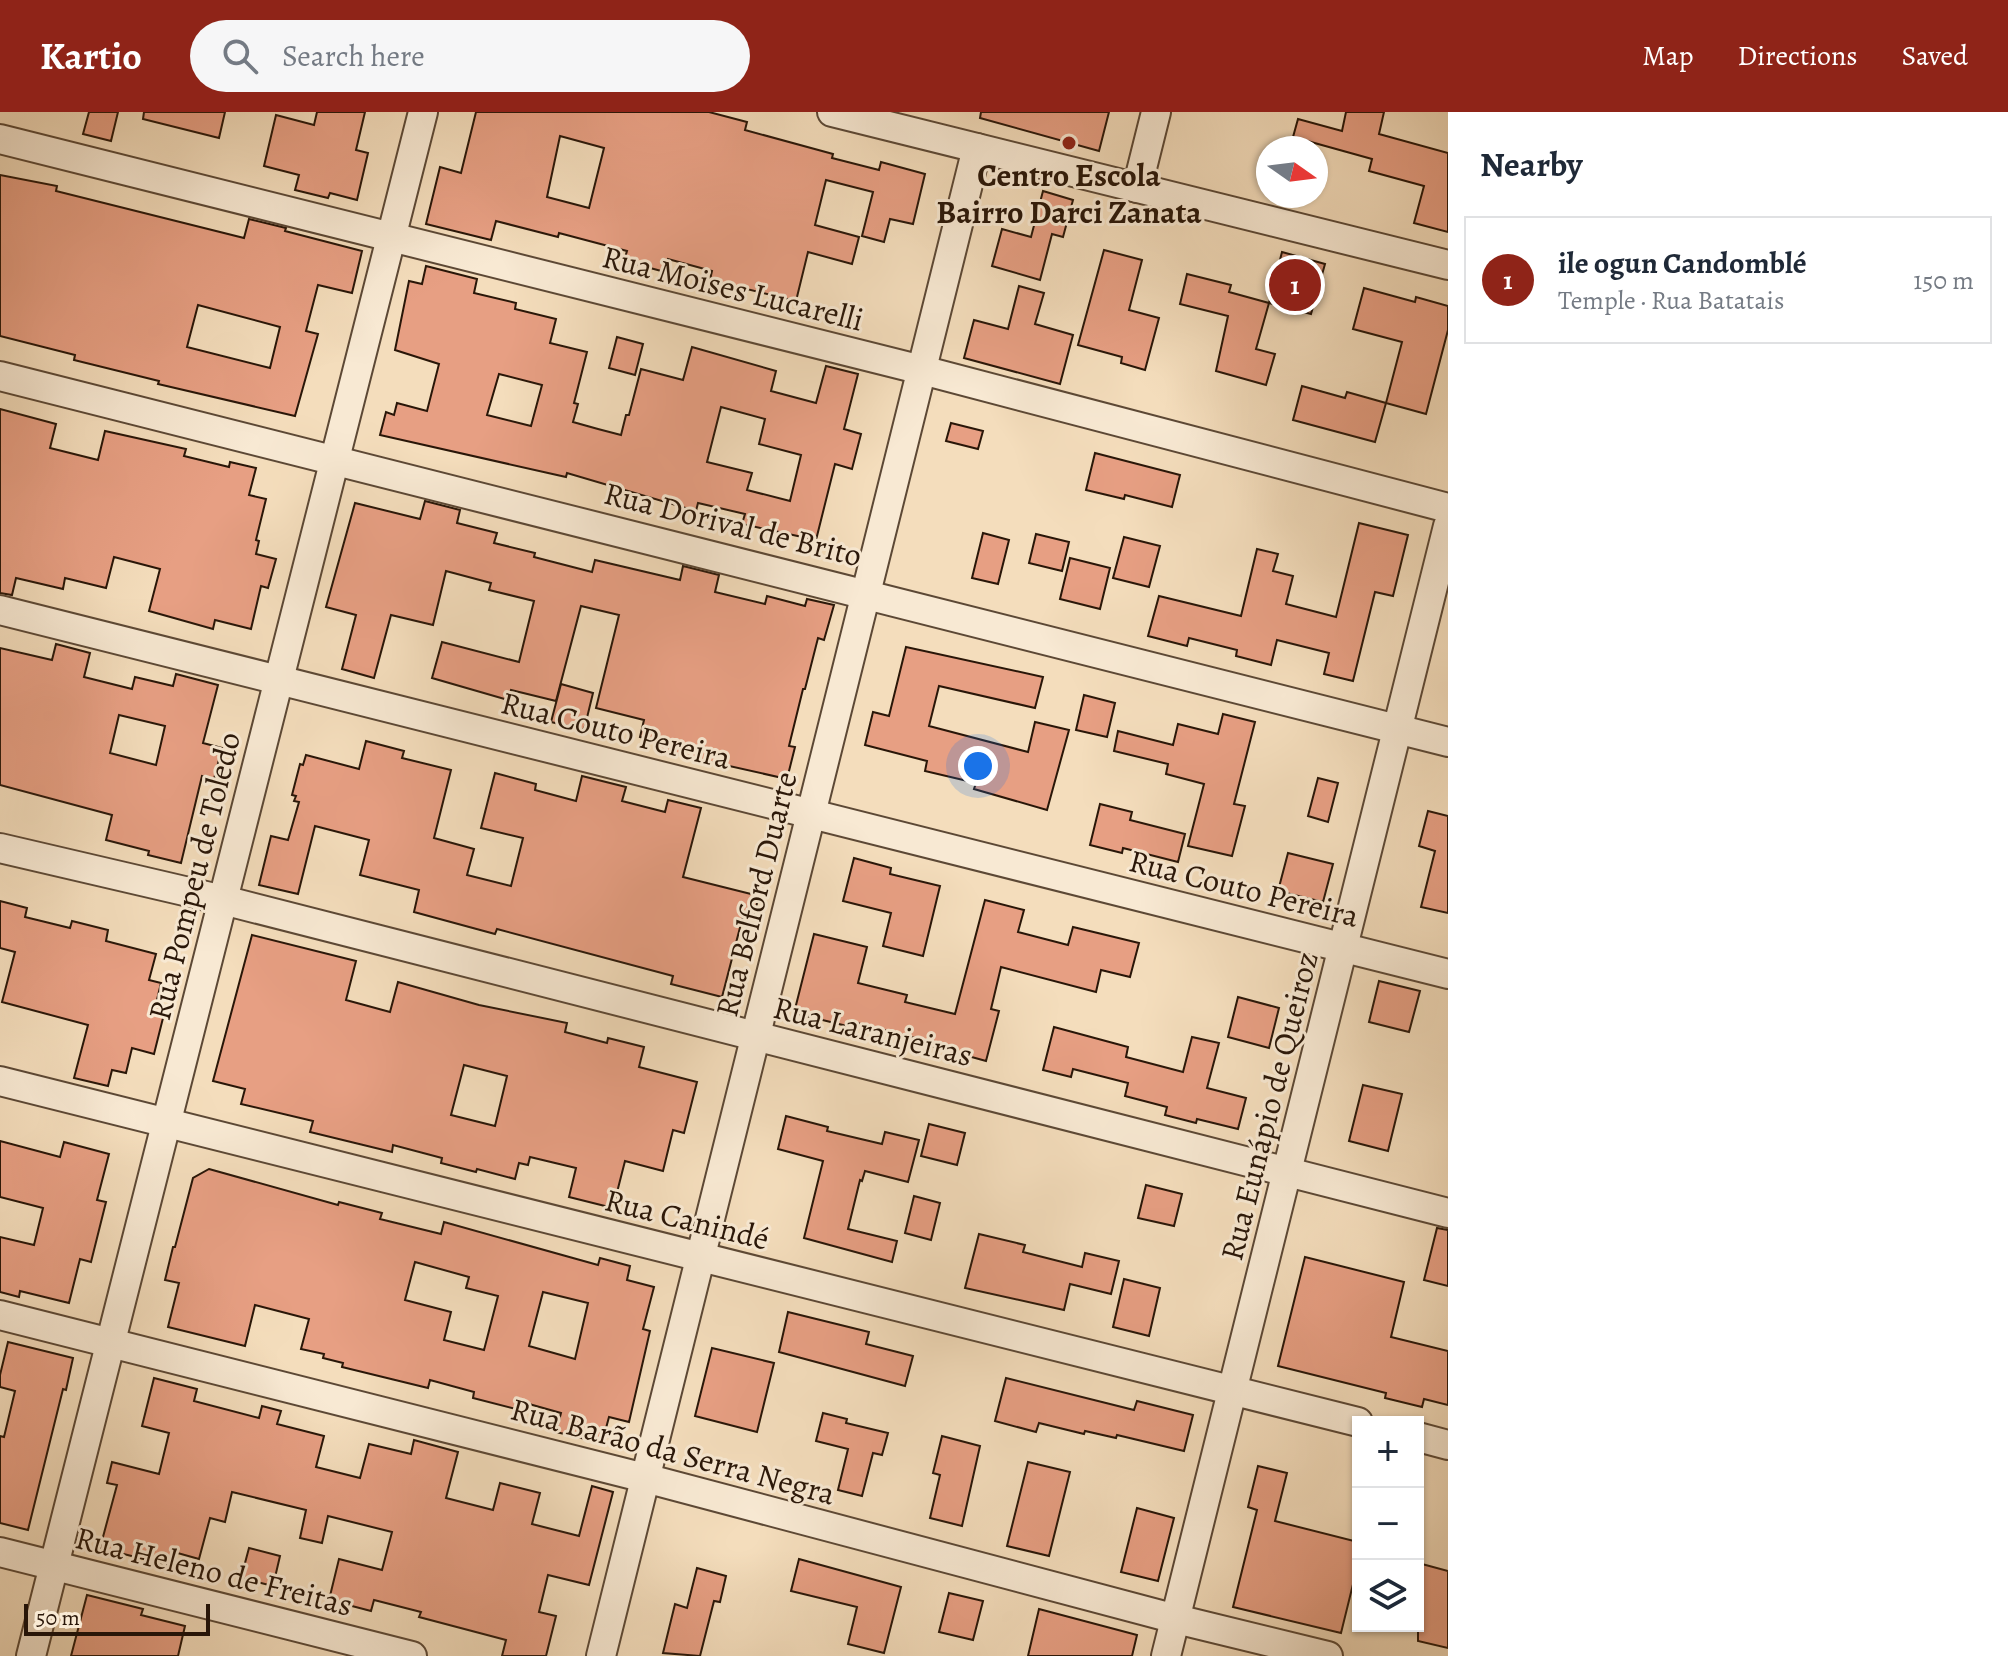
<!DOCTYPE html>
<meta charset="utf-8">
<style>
body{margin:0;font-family:Alegreya,serif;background:#f6f6f7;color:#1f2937}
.controls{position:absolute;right:24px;bottom:24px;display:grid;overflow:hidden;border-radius:0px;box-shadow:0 2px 6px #0004}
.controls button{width:72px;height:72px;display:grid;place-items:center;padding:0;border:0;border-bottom:2px solid #e0e1e3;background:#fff;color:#1f2937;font:40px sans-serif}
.compass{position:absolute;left:1256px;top:24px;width:72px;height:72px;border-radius:50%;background:#fff;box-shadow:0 2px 6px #0004;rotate:104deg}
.scale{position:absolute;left:24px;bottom:20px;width:186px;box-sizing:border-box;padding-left:8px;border:4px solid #291608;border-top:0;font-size:22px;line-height:28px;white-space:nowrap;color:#291608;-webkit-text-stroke:6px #f8e9d3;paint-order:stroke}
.you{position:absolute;left:978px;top:654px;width:28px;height:28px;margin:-20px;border:6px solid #fff;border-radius:50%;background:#1a73e8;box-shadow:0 0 0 12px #1a73e833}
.badge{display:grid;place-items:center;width:52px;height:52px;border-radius:50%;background:#8f2418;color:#fff;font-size:26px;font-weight:700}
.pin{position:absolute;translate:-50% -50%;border:4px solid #fff;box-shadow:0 2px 8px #0006}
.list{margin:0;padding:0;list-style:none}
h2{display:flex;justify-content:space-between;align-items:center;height:104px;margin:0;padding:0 32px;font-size:34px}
h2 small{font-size:26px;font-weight:400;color:#747a83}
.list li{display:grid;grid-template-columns:52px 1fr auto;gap:24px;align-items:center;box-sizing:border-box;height:128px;margin:0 16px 16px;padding:0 16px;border:2px solid #e0e1e3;border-radius:0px}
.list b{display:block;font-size:30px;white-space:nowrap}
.list p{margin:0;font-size:26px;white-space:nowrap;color:#747a83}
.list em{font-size:26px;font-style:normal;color:#747a83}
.icon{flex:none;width:44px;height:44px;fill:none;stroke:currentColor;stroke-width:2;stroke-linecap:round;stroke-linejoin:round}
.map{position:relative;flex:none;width:1448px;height:1544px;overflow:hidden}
header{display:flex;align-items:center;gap:48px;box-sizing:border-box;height:112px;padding:0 40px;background:#8f2418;color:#fff}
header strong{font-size:38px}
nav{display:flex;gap:44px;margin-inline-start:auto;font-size:28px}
.search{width:560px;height:72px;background:#f6f6f7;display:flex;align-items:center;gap:20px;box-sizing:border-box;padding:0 28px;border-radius:44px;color:#747a83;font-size:30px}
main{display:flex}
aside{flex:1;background:#fff}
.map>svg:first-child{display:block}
</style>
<header>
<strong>Kartio</strong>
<div class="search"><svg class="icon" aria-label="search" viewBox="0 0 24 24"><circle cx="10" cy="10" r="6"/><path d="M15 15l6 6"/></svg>Search here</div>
<nav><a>Map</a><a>Directions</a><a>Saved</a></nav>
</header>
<main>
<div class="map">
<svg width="1448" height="1544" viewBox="0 0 1448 1544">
<rect width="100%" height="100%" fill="#f4ddbc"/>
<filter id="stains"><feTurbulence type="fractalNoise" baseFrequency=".0025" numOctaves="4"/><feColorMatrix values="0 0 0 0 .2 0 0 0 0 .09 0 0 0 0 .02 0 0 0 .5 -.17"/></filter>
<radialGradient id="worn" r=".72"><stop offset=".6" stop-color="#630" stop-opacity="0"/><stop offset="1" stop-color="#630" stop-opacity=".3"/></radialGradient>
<g fill="#e79f83" stroke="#291608" stroke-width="2" fill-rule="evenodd">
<polygon points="89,0 118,0 111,29 83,22"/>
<polygon points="144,0 225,0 219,26 143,7"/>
<polygon points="317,0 365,0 356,38 368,41 357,88 330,81 328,86 295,78 299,63 264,54 276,3 314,13"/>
<path d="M476,0H709L747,10L745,18L833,42L832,46L879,58L881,50L925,62L913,112L890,107L884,130L862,124L873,80L826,68L815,113L859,125L852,152L808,140L796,189L710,168L712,159L668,147L665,160L624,149L627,139L559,121L558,125L496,109L491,128L426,112L440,55L461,61ZM560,24L604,36L589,96L547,85Z"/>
<polygon points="981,0 1109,0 1099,39 980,6"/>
<polygon points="1346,0 1384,0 1379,22 1448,41 1448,120 1414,111 1424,74 1369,59 1372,47 1293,25 1298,7 1342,19"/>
<path d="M0,63L57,74L56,79L244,126L249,107L286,116L285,119L362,139L352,181L318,173L306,219L318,222L295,304L158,272L159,269L74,248L75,243L0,224ZM198,193L280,215L270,256L187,235Z"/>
<polygon points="1043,79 1073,88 1063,125 1052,122 1040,168 992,154 1002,117 1031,125"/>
<polygon points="1104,138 1142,148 1129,198 1159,206 1145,258 1121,251 1122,245 1078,233"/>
<polygon points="1282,140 1325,152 1311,202 1269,191"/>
<path d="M426,154L477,167L474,181L516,191L515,197L556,207L550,231L587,240L574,291L578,292L573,310L598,317L621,323L626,303H629L641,257L683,268L692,235L776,259L771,279L816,291L826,254L858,262L844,317L861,322L852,357L835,352L816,428L742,412L745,402L698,391L696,399L567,361L566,365L380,323L386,300L394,303L397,291L427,299L439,252L395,238L409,169L422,172ZM499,262L542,273L531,314L487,303ZM721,295L765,307L759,332L801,343L790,389L747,378L752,361L707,350Z"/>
<polygon points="1187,162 1231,173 1229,180 1269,191 1256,237 1275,242 1266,273 1216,259 1228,204 1180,192"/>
<polygon points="1019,174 1044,181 1035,212 1073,223 1060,272 964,246 974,208 1008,217"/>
<polygon points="1364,176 1415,190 1416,185 1448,194 1448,218 1426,302 1386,291 1402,230 1353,217"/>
<polygon points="617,225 643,232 635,263 609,256"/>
<polygon points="1302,274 1345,286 1347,280 1386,291 1375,330 1293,308"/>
<polygon points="0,297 56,312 50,336 98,348 105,319 186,337 184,344 229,355 230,350 256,356 249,383 266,387 256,428 259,429 256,442 276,447 268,476 261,474 251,517 215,508 213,517 149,499 160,457 114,445 106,476 65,466 63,477 16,466 12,483 0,481"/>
<polygon points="951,311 983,319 978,337 946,329"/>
<polygon points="1095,341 1180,363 1172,395 1125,383 1124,387 1086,378"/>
<polygon points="425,389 460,398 457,411 497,421 494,431 535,441 534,445 592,460 595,448 680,468 683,454 719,463 715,480 765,492 767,484 805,494 807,487 834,493 824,528 818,526 805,577 803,577 789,634 795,635 787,667 658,638 660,630 640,625 644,608 596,596 619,503 581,494 556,589 511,578 508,588 432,566 442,530 519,550 534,489 489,478 491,471 446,459 433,513 391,503 374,566 342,557 356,503 326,495 355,391 420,407"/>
<polygon points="1359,411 1408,423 1393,484 1375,480 1353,569 1324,562 1329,541 1277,528 1271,553 1236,544 1237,538 1189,526 1187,534 1148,524 1159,484 1241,504 1257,437 1278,442 1273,459 1293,464 1286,492 1336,505"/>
<polygon points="983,421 1009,428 998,472 972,466"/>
<polygon points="1036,422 1069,430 1062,459 1029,451"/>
<polygon points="1124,425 1160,434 1149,475 1113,466"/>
<polygon points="1070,446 1110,456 1100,497 1060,487"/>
<path d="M56,532L90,541L84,565L132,577L135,565L173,574L176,562L218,573L203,631L222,636L214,667L202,664L181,751L148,743L149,739L106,728L112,703L0,673V536L52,548ZM119,603L165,614L156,653L110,641Z"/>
<polygon points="906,535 1043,565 1035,596 939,574 929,614 1028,640 1035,610 1069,618 1047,698 974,677 976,671 925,659 927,649 865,633 873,600 889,604"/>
<polygon points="561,572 593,581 584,618 551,610"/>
<polygon points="1084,583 1115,591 1107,625 1076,618"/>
<polygon points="1223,602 1255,610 1234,692 1245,694 1232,744 1188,734 1204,672 1166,662 1168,652 1114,639 1118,619 1173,633 1178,612 1218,622"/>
<polygon points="366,629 404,639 402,646 451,658 434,726 474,737 467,763 511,774 523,726 481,716 495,661 536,672 535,678 576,689 582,664 626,675 622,689 665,700 668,688 701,696 683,765 759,784 753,806 743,804 722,885 671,872 673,864 497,817 495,822 414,800 419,778 360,763 369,728 315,714 298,782 259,773 271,724 288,728 299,690 294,689 296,684 292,683 300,652 303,653 306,643 359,657"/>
<polygon points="1318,666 1338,671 1328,710 1308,704"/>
<polygon points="1100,692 1132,700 1130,708 1185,722 1178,750 1123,736 1122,741 1090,733"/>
<polygon points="1428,699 1448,704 1448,801 1421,795 1435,739 1419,734"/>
<polygon points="1288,741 1333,752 1323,790 1278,779"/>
<polygon points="854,746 891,756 890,762 940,774 923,844 883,834 891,801 843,789"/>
<polygon points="985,788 1024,798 1018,820 1068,833 1073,815 1139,831 1130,865 1101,858 1096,880 1001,855 991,897 999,899 986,949 914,929 915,926 849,909 847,914 794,901 814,822 867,835 858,871 907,883 905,890 955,902"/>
<polygon points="0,789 27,796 25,805 70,816 72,809 108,818 106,829 156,842 149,868 161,871 156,892 166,894 154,942 132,936 126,961 112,958 108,974 74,966 88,913 2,890 15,840 0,836"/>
<path d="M252,823L356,849L346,888L390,900L398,870L479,893L567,911L565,920L607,931L608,926L644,935L639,955L697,970L684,1021L673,1018L663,1059L625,1049L613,1096L569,1085L576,1056L530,1045L528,1053L519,1051L515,1067L477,1057L476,1060L441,1051L442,1046L393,1033L392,1040L310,1020L313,1009L241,992L245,977L213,969ZM464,953L507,964L495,1014L451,1003Z"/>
<polygon points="1379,869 1420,879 1409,920 1369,910"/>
<polygon points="1238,885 1279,896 1269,936 1228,925"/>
<polygon points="1054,915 1128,935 1126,945 1183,960 1192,925 1219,931 1207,976 1246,986 1238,1017 1197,1007 1196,1011 1165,1003 1167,995 1125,984 1128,971 1073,957 1071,965 1043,958"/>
<polygon points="1363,973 1402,982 1388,1039 1349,1029"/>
<polygon points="786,1004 828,1015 827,1019 882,1032 885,1020 919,1028 908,1070 865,1059 862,1069 860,1068 848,1117 897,1129 892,1150 804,1126 823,1049 778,1037"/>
<polygon points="929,1012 965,1021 957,1053 921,1044"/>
<polygon points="0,1029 60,1045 64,1030 109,1042 97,1088 106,1090 91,1150 80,1147 69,1191 20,1179 19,1185 0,1180 0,1125 34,1133 43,1096 0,1085"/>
<path d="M209,1057L338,1093L339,1090L382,1101L380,1107L441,1122L444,1110L598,1153L600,1146L630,1154L627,1168L654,1175L643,1217L650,1219L629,1310L609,1305L602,1331L556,1320L561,1301L522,1290L520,1298L473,1286L474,1280L430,1268L428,1276L342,1255L343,1251L323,1246L324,1242L301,1237L309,1207L255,1193L245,1234L168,1215L179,1171L165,1168L173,1135H175L193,1066ZM415,1150L469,1165L466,1176L498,1184L484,1238L444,1228L451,1200L405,1188ZM543,1180L588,1191L575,1247L529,1234Z"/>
<polygon points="1146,1073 1182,1082 1174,1114 1138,1106"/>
<polygon points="914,1084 940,1091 931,1128 905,1121"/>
<polygon points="1437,1116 1448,1118 1448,1174 1424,1168"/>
<polygon points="979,1122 1025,1133 1023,1140 1082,1155 1085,1141 1119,1149 1111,1182 1070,1172 1064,1198 965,1176"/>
<polygon points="1305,1145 1404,1170 1391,1225 1448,1239 1448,1293 1424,1287 1422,1295 1385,1286 1386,1281 1278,1254"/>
<polygon points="1124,1167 1160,1176 1149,1224 1113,1215"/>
<polygon points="788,1200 869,1220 866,1232 913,1244 905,1274 779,1240"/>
<polygon points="8,1230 73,1246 66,1278 63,1277 28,1418 0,1411 0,1324 4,1325 15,1279 0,1275 0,1263"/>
<polygon points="712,1236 774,1251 757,1320 695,1304"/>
<polygon points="154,1266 197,1277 194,1289 259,1306 262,1294 281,1299 277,1312 324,1324 316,1355 360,1366 369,1332 411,1342 414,1328 458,1340 446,1386 493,1398 500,1371 540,1381 532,1412 579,1424 592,1374 613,1380 589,1473 548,1463 539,1500 556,1504 546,1544 502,1544 506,1528 419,1505 421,1500 374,1488 371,1499 329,1488 339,1447 382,1458 392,1420 328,1404 322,1431 300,1426 306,1398 232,1380 225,1410 210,1406 199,1447 174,1440 171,1454 100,1436 117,1373 107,1371 112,1350 159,1362 169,1321 142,1314"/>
<polygon points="1006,1266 1134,1298 1137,1289 1193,1303 1184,1339 1117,1323 1116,1326 1085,1319 1084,1322 1039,1311 1036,1320 995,1309"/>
<polygon points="823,1301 847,1307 846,1311 888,1321 882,1343 873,1341 862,1384 838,1378 848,1337 816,1329"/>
<polygon points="942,1324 980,1334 962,1414 930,1406 940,1363 933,1361"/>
<polygon points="1028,1350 1070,1360 1049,1444 1007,1434"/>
<polygon points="1258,1354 1287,1361 1275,1409 1358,1430 1358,1452 1341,1521 1233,1495 1257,1398 1248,1395"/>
<polygon points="1137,1396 1174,1406 1158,1469 1121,1460"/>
<polygon points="249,1436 280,1444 273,1474 241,1466"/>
<polygon points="799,1447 901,1475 884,1541 848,1532 857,1495 791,1479"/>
<polygon points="1422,1452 1448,1459 1448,1536 1418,1529 1418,1470"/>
<polygon points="697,1456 726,1464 720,1490 714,1489 700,1544 663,1541 675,1492 687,1496"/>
<polygon points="949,1481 983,1489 973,1528 939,1520"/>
<polygon points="87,1483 143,1497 141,1503 185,1514 178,1544 71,1544"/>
<polygon points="1039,1497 1137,1523 1132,1544 1028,1544"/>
</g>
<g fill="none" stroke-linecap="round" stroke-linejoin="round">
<defs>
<g id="minor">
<polyline points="832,0 1448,153"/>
<polyline points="0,27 922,258 1448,396"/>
<polyline points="1137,76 1156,0"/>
<polyline points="0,264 1448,630"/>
<polyline points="0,498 1448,862"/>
<polyline points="0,736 223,788 1448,1101"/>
<polyline points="0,969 1358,1310"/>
<polyline points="0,1203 645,1366 1176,1507 1328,1544"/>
<polyline points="1418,1325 1448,1333"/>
<polyline points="0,1440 412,1544"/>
<polyline points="31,1544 423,0"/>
<polyline points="601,1544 977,36"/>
<polyline points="1166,1544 1448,414"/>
</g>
</defs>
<use href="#minor" stroke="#5c4835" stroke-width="32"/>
<use href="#minor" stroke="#f8e9d3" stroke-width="28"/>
</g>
<circle fill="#8f2418" stroke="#f8e9d3" stroke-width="3" cx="1069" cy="31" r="8"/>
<g text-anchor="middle" stroke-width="6" stroke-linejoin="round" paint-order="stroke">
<g font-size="32" font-weight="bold" fill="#291608" stroke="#f8e9d3">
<text x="1069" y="74">Centro Escola<tspan x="1069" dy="37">Bairro Darci Zanata</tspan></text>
</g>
<g font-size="32" fill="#291608" stroke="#f8e9d3">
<text transform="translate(733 176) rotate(14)" y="11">Rua Moises Lucarelli</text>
<text transform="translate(733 412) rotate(14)" y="11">Rua Dorival de Brito</text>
<text transform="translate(616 618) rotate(14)" y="11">Rua Couto Pereira</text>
<text transform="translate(194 764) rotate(-76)" y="11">Rua Pompeu de Toledo</text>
<text transform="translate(1244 776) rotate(14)" y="11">Rua Couto Pereira</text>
<text transform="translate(756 782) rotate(-76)" y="11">Rua Belford Duarte</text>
<text transform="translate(873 919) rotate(14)" y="11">Rua Laranjeiras</text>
<text transform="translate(1269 994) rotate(-76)" y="11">Rua Eunápio de Queiroz</text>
<text transform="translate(687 1107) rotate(14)" y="11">Rua Canindé</text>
<text transform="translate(673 1339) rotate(15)" y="11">Rua Barão da Serra Negra</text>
<text transform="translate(214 1459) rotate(14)" y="11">Rua Heleno de Freitas</text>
</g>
</g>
<rect width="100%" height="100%" filter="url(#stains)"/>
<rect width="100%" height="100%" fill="url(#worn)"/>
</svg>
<div class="controls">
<button>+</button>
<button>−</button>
<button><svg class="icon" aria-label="layers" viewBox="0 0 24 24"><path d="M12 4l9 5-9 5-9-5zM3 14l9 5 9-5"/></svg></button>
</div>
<svg class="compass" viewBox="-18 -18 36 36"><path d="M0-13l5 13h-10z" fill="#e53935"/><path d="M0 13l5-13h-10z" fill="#747a83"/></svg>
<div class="scale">50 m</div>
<div class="you"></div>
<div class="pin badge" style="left:1295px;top:173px">1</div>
</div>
<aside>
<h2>Nearby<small></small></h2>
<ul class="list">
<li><span class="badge">1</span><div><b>ile ogun Candomblé</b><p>Temple · Rua Batatais</p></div><em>150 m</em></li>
</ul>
</aside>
</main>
